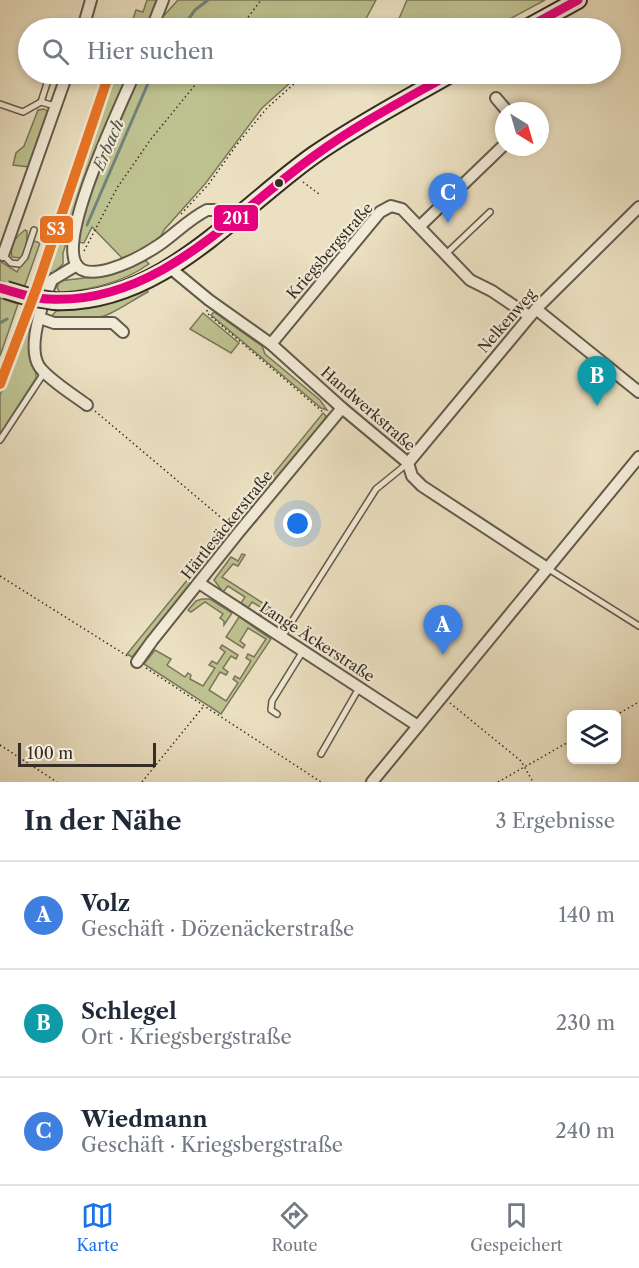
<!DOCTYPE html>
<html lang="de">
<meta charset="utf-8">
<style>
body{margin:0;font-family:"Libre Caslon Text",serif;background:#f2f2f3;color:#1f2937}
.controls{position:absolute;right:18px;bottom:18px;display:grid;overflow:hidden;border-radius:9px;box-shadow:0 3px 9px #0003}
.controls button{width:54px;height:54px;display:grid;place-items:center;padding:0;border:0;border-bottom:2px solid #e0e1e3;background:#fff;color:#1f2937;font:30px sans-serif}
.compass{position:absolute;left:495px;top:102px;width:54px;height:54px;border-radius:50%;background:#fff;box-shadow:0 3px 9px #0003;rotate:143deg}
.scale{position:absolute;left:18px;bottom:15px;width:138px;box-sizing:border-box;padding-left:6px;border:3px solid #362d24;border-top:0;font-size:16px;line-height:21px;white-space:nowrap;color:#362d24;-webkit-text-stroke:4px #f2ebd7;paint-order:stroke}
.you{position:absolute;left:298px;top:524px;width:21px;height:21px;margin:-15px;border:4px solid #fff;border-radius:50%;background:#1a73e8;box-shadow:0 0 0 9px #1a73e833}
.badge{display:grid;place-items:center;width:39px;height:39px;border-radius:50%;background:#1a73e8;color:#fff;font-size:20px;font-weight:700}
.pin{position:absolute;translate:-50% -50px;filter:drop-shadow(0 2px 3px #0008)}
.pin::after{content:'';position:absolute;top:32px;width:21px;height:18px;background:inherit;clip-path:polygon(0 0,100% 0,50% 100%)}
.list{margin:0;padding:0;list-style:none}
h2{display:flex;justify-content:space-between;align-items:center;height:78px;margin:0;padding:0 24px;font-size:26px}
h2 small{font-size:20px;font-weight:400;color:#747a83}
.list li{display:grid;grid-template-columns:39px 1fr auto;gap:18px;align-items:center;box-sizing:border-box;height:108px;padding:0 24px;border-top:2px solid #e0e1e3}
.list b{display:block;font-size:22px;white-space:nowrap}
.list p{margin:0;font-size:20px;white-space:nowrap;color:#747a83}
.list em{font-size:20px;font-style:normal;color:#747a83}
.icon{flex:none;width:33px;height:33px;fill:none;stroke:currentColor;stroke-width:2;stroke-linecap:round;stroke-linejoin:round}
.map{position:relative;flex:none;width:639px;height:782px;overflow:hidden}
.search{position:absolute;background:#fff;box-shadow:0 3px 9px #0003;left:18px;right:18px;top:18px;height:66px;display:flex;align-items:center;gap:15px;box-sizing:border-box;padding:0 21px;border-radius:33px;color:#747a83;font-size:22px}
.sheet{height:402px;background:#fff}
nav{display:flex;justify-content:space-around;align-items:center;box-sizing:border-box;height:84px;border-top:2px solid #e0e1e3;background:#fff;font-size:16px;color:#747a83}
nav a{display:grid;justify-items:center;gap:3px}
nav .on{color:#1a73e8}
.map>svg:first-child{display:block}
</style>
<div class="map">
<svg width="639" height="782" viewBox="0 0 639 782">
<rect width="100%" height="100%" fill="#ebe0c1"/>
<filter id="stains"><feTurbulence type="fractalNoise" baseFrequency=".00333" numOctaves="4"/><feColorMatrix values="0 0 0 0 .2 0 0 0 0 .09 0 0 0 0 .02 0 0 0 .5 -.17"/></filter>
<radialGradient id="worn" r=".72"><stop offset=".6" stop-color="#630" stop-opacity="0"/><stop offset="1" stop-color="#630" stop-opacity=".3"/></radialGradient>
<g fill="#bdc18f" stroke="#7a775a" stroke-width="1.5">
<polygon points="147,0 159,0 149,28 130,28 136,10 143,12"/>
<polygon points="178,0 376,0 361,28 156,28 159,21"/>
<polygon points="407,0 545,0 493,28 395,28"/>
<polygon points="115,74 131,74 78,207 63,253 63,264 53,273 47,272"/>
<path d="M137,74H300L262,108L205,184L164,230C158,247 138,252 122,258L92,227L84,243L77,242L82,210Z"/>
<polygon points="44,109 47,111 46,118 29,167 13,165 16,153 24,146 38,110"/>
<path d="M25,230L27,231C27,241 27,249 21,258L12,257C9,245 16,236 25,230Z"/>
<polygon points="34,241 40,243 24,288 0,281 0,261 17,272"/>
<path d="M145,260L149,264C122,283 92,289 60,293L57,288L59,281L110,275Z"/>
<path d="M146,287L148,292C136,298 124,307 111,313C97,321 67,320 51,317L56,311C90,308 115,301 146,287Z"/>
<polygon points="0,298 18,304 0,356"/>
<polygon points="214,312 262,346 265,354 320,400 327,410 321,408 211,315"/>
<polygon points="203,313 239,343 231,353 190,329"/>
<polygon points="30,320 34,321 36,378 0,434 0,395 13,367"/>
<polygon points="323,413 326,416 324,421 132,657 127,654"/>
<polygon points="242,554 245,555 238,566 233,564 222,577 280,614 276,621 274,619 276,617 265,610 261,616 259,614 262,608 252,602 248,608 241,603 245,597 228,586 223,592 214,580 231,557 238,561"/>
<polygon points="202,599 210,599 232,613 224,625 224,621 220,618 223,614 205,602 191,612 188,610 196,601"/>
<polygon points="239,617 271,639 221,714 144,664 155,650 171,659 167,665 185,677 188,673 191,675 190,679 203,686 215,668 209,665 212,661 217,664 225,652 220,648 222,645 238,655 236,659 231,656 223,668 228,672 226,675 220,672 209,690 226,701 238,683 233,679 235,676 240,679 251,661 246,658 248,654 254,657 266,639 248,628 240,641 245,645 243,648 226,637"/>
</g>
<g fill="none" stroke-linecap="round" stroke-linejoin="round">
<g stroke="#71837a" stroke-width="3">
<polyline points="182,28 195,10 208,0"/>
<polyline points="87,225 152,74"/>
<polyline points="0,323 7,319"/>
</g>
<defs>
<g id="lane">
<polyline points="50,74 41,102 55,106"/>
<polyline points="0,104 23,112 41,102"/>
<polyline points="446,254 490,212"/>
<polyline points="3,255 11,263 19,264 25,257 34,230"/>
<polyline points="0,440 42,376 41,370"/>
<polyline points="547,568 639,626"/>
<polyline points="282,637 376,489 408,463"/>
<polyline points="277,714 271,710 272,701 303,651"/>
<polyline points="321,754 359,688"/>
</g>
<g id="street">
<polyline points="83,28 91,0"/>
<polyline points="152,28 163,0"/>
<path d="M134,74C120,108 59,233 76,264C82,275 99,272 110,269C127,264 144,255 159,245C175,234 189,219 207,210H214L234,219"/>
<polyline points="496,98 507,111"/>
<polyline points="420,226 504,145"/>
<polyline points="0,253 3,255 67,74"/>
<path d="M77,265L52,280C43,301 24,352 42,370C54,383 72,394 87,405"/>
<polyline points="169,267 209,300 271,344 342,408 408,463 412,476 422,486 547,568"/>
<polyline points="536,309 639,392"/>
<polyline points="40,318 54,323 113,323 123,332"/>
<polyline points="271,344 380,212 391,206 402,209 470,280 492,291 529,316"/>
<polyline points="408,463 536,309 639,207"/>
<polyline points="199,583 418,726"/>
<polyline points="137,662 152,641 239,532 342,408"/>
<polyline points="372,782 639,457"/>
</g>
<g id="secondary">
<polyline points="527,28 578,0"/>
<path d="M54,301C160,306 235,211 314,155C357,125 405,100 450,74"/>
</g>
</defs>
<use href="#lane" stroke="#635a4b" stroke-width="8"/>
<use href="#street" stroke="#635a4b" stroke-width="14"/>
<use href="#secondary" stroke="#362d24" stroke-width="20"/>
<g stroke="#362d24" stroke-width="1.5" stroke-dasharray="1.5 3" stroke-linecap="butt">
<polyline points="240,28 261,0"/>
<polyline points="501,28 516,20"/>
<path d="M391,74C398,77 406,77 414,74"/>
<polyline points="303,182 319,194"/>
<polyline points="181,214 208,185 238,143 267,108 305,74"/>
<polyline points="84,251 117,188 151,139 204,74"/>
<polyline points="207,310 207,313 324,413"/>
<polyline points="95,411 231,526"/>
<polyline points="0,576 129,657"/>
<polyline points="146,668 321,782"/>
<polyline points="450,703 521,761 533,782"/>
<polyline points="616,715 639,702"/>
<polyline points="0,745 57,782"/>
<polyline points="142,782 203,707"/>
<polyline points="498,782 572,740"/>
</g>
<use href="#lane" stroke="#f2ebd7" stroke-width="5"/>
<use href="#street" stroke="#f2ebd7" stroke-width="10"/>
<use href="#secondary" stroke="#f2ebd7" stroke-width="16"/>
<defs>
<polyline id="secondary-bridge" points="6,290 29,297 54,301"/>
</defs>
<use href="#secondary-bridge" stroke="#362d24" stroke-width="20" stroke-linecap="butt"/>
<use href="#secondary-bridge" stroke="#f2ebd7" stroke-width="16"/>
<defs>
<g id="bus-1">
<polyline points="527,28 578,0"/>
<path d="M0,288C15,292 33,299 49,299C157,305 233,214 314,156C356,125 404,100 450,74"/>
</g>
</defs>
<use href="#bus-1" stroke="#f2ebd7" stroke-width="14"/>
<use href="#bus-1" stroke="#e5007d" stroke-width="9"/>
<defs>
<polyline id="rail-1" points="0,384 37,287 109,74"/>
</defs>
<use href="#rail-1" stroke="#f2ebd7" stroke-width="15"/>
<use href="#rail-1" stroke="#eb7524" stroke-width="10"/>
</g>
<circle fill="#362d24" stroke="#f2ebd7" stroke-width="2" cx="279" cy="183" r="5"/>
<g text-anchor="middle" stroke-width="4.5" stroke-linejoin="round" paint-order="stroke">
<g font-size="15" fill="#362d24" stroke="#f2ebd7">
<text transform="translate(330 251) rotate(-49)" y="5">Kriegsbergstraße</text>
<text transform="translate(507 321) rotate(-49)" y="5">Nelkenweg</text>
<text transform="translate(368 409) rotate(41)" y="5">Handwerkstraße</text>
<text transform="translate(227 525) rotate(-51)" y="5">Härtlesäckerstraße</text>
<text transform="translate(317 642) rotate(33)" y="5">Lange Äckerstraße</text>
</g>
<g font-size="16" font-style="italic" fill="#4e5148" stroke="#f2ebd7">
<text transform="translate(108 145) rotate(-67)" y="6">Erbach</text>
</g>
</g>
<g stroke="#f2ebd7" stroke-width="2">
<rect x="213" y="204" width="46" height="28" rx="6" fill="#e5007d"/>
<rect x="39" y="215" width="35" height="29" rx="6" fill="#eb7524"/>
</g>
<g font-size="16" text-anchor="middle" font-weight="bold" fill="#fff">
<text x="236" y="224">201</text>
<text x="56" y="235">S3</text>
</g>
<rect width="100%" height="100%" filter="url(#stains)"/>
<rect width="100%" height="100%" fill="url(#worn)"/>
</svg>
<div class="controls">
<button><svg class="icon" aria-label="layers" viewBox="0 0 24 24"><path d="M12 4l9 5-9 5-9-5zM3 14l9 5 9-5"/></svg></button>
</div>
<svg class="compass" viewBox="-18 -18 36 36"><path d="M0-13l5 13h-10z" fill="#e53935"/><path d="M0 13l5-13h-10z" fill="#747a83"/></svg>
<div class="scale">100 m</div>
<div class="you"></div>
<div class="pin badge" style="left:443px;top:655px;background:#3f7fe0">A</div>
<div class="pin badge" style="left:597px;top:406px;background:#0f9aa8">B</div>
<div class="pin badge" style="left:448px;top:223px;background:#3f7fe0">C</div>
<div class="search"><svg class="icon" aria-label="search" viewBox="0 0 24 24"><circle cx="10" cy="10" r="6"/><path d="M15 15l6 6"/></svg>Hier suchen</div>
</div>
<section class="sheet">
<h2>In der Nähe<small>3 Ergebnisse</small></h2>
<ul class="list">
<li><span class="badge" style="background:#3f7fe0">A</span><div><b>Volz</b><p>Geschäft · Dözenäckerstraße</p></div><em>140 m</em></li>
<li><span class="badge" style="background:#0f9aa8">B</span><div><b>Schlegel</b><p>Ort · Kriegsbergstraße</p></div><em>230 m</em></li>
<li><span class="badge" style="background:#3f7fe0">C</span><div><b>Wiedmann</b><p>Geschäft · Kriegsbergstraße</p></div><em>240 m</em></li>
</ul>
</section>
<nav>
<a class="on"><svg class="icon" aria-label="map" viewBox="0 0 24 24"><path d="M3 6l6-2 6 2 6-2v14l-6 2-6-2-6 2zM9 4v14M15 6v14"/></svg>Karte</a>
<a><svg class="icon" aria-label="directions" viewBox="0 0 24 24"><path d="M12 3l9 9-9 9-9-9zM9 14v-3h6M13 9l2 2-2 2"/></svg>Route</a>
<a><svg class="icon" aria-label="saved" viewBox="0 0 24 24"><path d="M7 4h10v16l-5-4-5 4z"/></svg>Gespeichert</a>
</nav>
